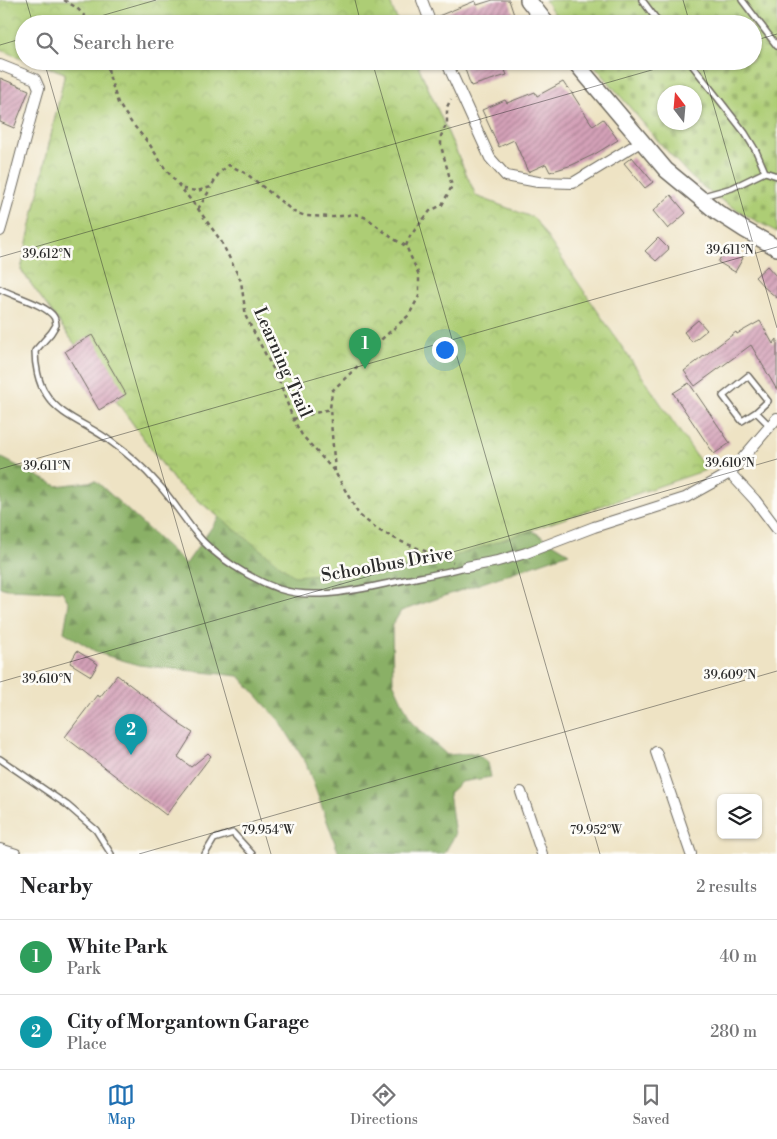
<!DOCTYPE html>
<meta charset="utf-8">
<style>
body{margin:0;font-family:"Libre Bodoni",serif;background:#f6f6f6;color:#202124}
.controls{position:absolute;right:15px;bottom:15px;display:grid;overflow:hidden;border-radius:8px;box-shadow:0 1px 4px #0004}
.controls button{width:45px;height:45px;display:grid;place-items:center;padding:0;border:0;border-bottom:1px solid #e0e0e0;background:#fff;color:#202124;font:25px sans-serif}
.compass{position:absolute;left:657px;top:85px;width:45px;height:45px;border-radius:50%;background:#fff;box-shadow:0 1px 4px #0004;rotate:344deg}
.you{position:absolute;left:444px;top:349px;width:18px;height:18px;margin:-12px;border:4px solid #fff;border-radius:50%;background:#1a73e8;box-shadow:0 0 0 8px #1a73e833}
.badge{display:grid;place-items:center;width:32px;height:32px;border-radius:50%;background:#1f6fb2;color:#fff;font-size:16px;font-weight:700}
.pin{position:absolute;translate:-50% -41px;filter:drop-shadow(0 1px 2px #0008)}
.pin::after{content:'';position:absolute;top:26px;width:18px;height:15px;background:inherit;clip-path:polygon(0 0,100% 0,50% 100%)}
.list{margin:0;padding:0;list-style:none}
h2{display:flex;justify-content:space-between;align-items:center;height:65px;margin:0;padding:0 20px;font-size:21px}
h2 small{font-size:16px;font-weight:400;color:#757577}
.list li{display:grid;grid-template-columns:32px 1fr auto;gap:15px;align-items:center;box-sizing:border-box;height:75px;padding:0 20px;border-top:1px solid #e0e0e0}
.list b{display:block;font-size:19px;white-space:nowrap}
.list p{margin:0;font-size:16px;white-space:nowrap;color:#757577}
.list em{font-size:16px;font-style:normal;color:#757577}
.icon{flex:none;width:28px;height:28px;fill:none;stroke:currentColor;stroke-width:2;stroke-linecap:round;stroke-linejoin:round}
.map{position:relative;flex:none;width:777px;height:854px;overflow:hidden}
.search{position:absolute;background:#fff;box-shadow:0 1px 4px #0004;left:15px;right:15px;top:15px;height:55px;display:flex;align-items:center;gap:12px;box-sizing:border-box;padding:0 18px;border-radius:28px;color:#757577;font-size:19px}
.sheet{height:215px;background:#fff}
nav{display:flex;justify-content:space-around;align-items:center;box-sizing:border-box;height:70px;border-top:1px solid #e0e0e0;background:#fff;font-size:14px;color:#757577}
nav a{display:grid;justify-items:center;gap:2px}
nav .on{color:#1f6fb2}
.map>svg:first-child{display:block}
</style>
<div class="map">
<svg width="777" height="854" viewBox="0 0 777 854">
<defs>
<pattern id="forest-firs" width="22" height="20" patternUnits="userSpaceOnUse" patternTransform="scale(1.25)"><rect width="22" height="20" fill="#8ab066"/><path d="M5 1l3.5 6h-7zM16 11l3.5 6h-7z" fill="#718f54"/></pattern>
<pattern id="cemetery-stones" width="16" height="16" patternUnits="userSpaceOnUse" patternTransform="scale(1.25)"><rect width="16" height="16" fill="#adcd75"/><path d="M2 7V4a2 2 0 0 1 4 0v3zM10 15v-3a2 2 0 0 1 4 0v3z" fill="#95b065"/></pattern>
<pattern id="park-crowns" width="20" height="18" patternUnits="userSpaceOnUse" patternTransform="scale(1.25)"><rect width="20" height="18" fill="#adcd75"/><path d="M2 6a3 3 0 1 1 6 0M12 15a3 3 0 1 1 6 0" fill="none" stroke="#95b065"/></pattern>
<pattern id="building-hatch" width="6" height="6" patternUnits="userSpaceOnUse" patternTransform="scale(1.25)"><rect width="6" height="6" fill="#d4a1b8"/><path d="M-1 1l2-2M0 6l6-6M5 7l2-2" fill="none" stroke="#ac8396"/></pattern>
</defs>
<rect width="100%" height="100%" fill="#fdfcf7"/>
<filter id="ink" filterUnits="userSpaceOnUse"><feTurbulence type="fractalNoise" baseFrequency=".02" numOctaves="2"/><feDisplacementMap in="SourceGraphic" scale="10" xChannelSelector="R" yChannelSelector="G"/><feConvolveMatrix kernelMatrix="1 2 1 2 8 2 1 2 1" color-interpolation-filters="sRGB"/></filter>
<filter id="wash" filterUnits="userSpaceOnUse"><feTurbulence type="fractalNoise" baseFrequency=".0096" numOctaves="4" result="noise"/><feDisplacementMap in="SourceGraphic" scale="20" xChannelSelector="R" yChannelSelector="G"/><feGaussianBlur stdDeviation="1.12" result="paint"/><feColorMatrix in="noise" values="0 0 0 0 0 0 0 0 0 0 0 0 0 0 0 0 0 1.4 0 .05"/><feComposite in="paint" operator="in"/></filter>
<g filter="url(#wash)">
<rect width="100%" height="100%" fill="#eee3c4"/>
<polygon fill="url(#forest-firs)" stroke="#5a6e48" points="32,61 416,61 476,196 515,211 515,504 531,530 569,553 401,611 392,626 393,682 412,723 447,755 476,753 488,763 491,777 461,782 449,793 455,835 444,854 339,854 306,763 279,720 239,676 139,665 98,653 64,632 69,603 62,591 7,589 0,587 0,457 57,486 96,481 186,564 219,517 176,483 21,270 65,73"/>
<path fill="url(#cemetery-stones)" stroke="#6c7c50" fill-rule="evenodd" d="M545,0H777V232L749,217L713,195L691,177L658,141L591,61H753V24H561ZM664,92H694V122H664Z"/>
<g fill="url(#park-crowns)" stroke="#6c7c50">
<polygon points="0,0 389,0 399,24 24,24 24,59 0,50"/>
<polygon points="32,61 416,61 476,196 534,218 706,470 426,566 294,576 176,483 21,270 65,73"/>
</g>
<g id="blocks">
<g fill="url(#building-hatch)">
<polygon points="493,0 509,0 517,24 438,24 436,17 475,1 477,5"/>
<polygon points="462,61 501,61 507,75 471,86"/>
<polygon points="0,78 29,90 14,128 0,122"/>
<polygon points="563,82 567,88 568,87 593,126 603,119 618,140 595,154 572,165 550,172 546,164 528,172 514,140 499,147 482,110 505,100 507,103 535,92 537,96"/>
<polygon points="632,157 653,182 645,188 624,163"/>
<polygon points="671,195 686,213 668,229 653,211"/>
<polygon points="658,238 669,249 656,261 645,251"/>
<polygon points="726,248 743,258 735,272 718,262"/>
<polygon points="767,266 777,277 777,298 764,287 755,277"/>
<polygon points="698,320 707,330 692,342 684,332"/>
<polygon points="760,321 773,344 777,339 777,390 751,345 695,386 684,371 736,332 737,334"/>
<polygon points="92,335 126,394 99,410 65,351"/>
<polygon points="689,383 730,443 714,454 673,393"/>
<polygon points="77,651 98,664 91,676 70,663"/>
<polygon points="117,675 180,723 179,724 193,733 178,757 191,767 208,753 211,756 166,815 65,737 97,695 100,697"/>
</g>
</g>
</g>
<g filter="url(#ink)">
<use href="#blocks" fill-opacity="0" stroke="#6f6b61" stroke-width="1"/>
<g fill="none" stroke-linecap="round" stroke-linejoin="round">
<defs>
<g id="lane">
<polyline points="642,0 660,24"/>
<polyline points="742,0 777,46"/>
<polyline points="689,61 745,133 756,151 765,172 777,176"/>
<polyline points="703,196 732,188 765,172"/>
<path d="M0,289C13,296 47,305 54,317C55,318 56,324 56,325L51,333L35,351C35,364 38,383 46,394C60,417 90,425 110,441C127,453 144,468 158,484C172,499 182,516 195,532C213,556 251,579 279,589C316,601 359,589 395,582C419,577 443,573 466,567"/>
<polyline points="756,412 742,421 723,396 748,376 768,401 756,412 770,426"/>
<polyline points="0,759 67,805 96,830 111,854"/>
<polyline points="205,854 214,839 233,833 252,854"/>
</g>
<g id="street">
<polyline points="422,0 431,24"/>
<polyline points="446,61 490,158 506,176 538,182 573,183 642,141"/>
<path d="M0,65L35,79L39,88C25,136 14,184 0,231"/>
<polyline points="730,473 755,500 777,529"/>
<polyline points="466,567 498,561 526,553 594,527 685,498 730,473 777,418"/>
<polyline points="656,752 691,854"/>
<polyline points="521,792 542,854"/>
<polyline points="0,849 16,854"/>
</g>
<g id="secondary">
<polyline points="528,0 547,24"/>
<polyline points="574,61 666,170 717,212 745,230 777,248"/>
</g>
</defs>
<use href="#lane" stroke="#6f6b61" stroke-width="8"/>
<use href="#street" stroke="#6f6b61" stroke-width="12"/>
<use href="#secondary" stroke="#6f6b61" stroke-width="18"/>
<g stroke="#6f6b61" stroke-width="2.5" stroke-dasharray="4 4" stroke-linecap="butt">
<polyline points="64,0 77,8 92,24"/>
<polyline points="107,61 109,75 118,103 131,122 150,145 164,167 198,209 221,241 241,281 246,317 278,378 293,419 302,435 335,472 359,515 380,531 402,542 453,562"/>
<polyline points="183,189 197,191 211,187 219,173 229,165 247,174 294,212 306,216 334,217 355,214 367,218 392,238 406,246 419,275 419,296 409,315 374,346 363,361 332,391 330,409 335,472"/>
<polyline points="198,209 211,188"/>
<polyline points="406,246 410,236 430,211 442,205 452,186 441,146 441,136 447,123 447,107 451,99"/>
<polyline points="293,419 330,409"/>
</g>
<use href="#lane" stroke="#fff" stroke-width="5"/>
<use href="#street" stroke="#fff" stroke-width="10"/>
<use href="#secondary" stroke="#fff" stroke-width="15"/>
</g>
</g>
<path fill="none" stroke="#2b2b2b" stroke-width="1" stroke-opacity="0.45" d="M26,0L33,24M355,0L361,24M683,0L690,24M73,24L156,0M753,41L777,34M0,45L24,38M44,61L271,854M372,61L600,854M701,61L777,328M0,257L683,61M0,469L777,247M0,682L777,459M139,854L777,671"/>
<g text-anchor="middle" stroke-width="5" stroke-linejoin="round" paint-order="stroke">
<g font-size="18" fill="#2b2b2b" stroke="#fdfcf7">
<text transform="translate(283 362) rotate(66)" y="6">Learning Trail</text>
<text transform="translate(387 564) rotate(-10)" y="6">Schoolbus Drive</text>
</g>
</g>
<g font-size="12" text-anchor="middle" fill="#2b2b2b" stroke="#fdfcf7" stroke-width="5" stroke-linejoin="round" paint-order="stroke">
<text x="730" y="254">39.611°N</text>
<text x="47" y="258">39.612°N</text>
<text x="730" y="467">39.610°N</text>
<text x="47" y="470">39.611°N</text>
<text x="730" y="679">39.609°N</text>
<text x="47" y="683">39.610°N</text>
<text x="268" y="834">79.954°W</text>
<text x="596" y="834">79.952°W</text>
</g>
</svg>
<div class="controls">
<button><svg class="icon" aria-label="layers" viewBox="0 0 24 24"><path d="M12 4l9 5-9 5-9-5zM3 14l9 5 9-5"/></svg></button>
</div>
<svg class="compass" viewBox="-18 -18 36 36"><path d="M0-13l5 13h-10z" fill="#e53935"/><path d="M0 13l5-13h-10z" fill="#757577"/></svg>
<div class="you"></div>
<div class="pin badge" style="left:365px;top:369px;background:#2e9e5b">1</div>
<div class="pin badge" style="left:131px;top:755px;background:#0f9aa8">2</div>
<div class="search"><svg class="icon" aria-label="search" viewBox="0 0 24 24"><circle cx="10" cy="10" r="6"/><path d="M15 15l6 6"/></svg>Search here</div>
</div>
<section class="sheet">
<h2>Nearby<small>2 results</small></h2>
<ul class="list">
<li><span class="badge" style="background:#2e9e5b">1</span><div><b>White Park</b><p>Park</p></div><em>40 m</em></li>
<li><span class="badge" style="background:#0f9aa8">2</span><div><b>City of Morgantown Garage</b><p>Place</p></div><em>280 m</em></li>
</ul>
</section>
<nav>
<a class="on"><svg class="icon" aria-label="map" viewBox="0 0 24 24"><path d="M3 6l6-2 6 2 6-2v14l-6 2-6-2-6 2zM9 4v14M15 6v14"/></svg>Map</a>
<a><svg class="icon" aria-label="directions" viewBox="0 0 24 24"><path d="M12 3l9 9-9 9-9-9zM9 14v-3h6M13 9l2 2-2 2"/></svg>Directions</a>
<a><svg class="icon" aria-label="saved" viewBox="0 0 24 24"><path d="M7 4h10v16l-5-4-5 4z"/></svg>Saved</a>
</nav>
